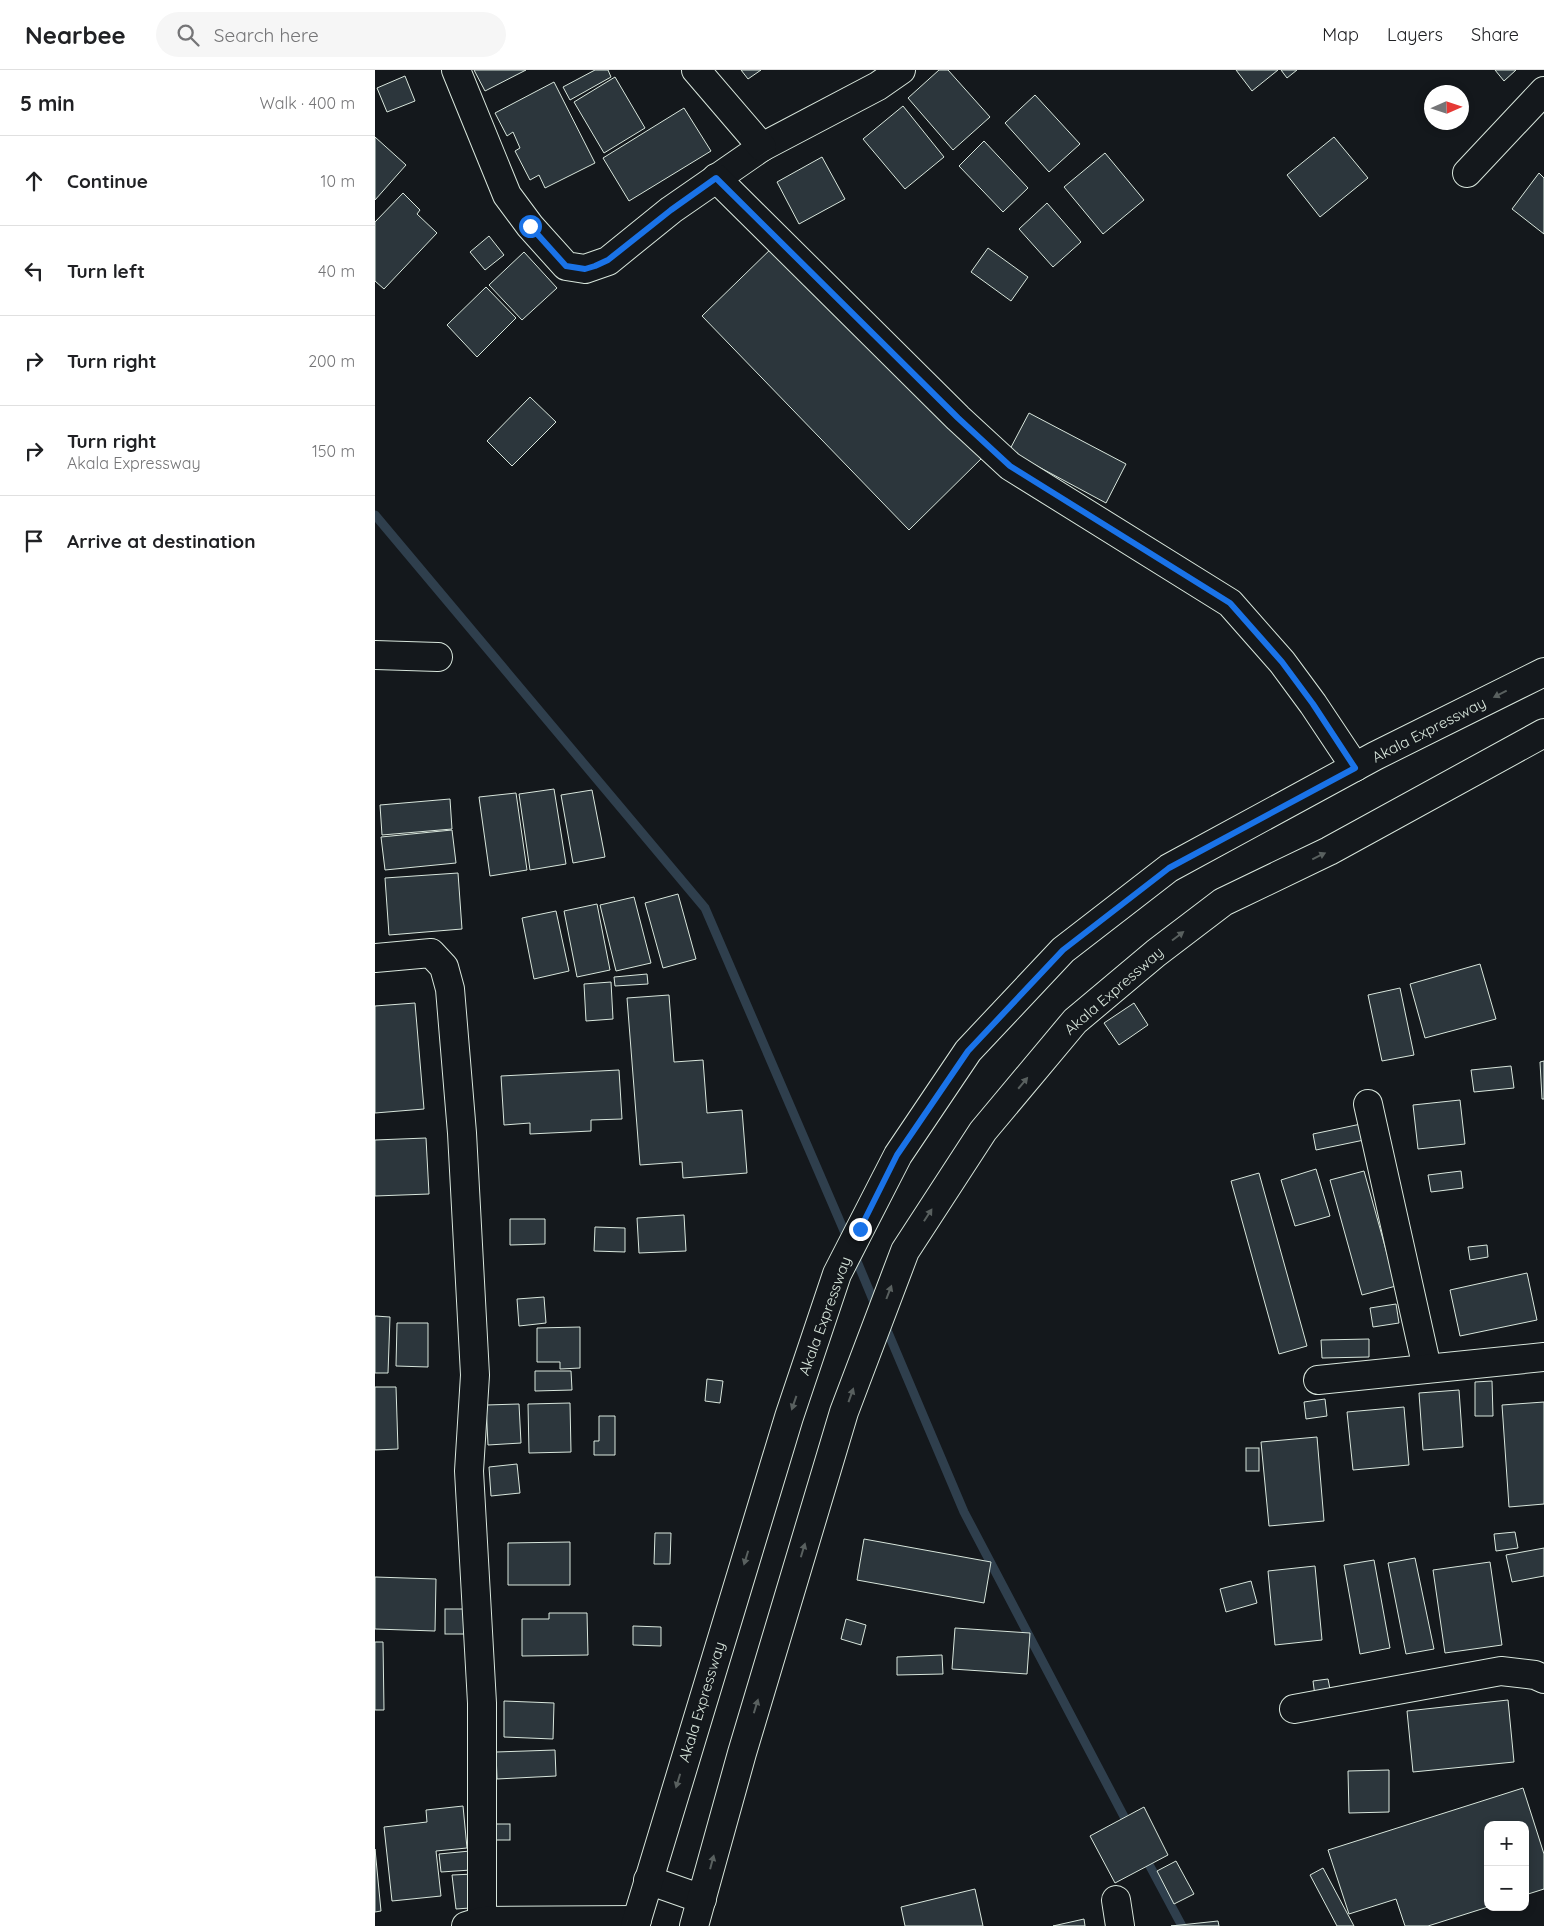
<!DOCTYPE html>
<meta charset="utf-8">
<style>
body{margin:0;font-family:Quicksand,sans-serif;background:#f6f6f6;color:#202124}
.controls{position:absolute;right:15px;bottom:15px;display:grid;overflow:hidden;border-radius:10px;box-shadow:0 2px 8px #0003}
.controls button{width:45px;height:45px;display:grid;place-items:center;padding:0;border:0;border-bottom:1px solid #e0e0e0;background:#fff;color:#202124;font:25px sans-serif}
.compass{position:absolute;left:1049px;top:15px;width:45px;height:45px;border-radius:50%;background:#fff;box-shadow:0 2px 8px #0003;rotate:87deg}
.stop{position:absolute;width:15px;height:15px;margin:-11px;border:4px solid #1a73e8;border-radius:50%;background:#fff}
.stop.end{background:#1a73e8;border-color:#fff;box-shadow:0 1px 5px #0008}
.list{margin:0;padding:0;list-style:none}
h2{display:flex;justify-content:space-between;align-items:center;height:65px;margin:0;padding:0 20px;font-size:21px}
h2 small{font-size:16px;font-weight:400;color:#757577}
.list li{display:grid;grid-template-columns:32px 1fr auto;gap:15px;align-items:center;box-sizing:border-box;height:90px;padding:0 20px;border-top:1px solid #e0e0e0}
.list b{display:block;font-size:19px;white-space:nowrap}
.list p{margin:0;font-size:16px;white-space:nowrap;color:#757577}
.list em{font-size:16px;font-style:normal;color:#757577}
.icon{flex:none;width:28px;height:28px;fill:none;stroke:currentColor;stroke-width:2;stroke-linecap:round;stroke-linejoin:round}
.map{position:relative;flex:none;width:1169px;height:1856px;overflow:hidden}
header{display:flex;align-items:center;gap:30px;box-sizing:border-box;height:70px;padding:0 25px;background:#fff;border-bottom:1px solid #e0e0e0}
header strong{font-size:24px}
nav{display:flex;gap:28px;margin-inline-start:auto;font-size:18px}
.search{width:350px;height:45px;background:#f6f6f6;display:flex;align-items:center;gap:12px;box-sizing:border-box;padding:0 18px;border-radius:28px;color:#757577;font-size:19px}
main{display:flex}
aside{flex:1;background:#fff}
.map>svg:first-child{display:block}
</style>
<header>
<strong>Nearbee</strong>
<div class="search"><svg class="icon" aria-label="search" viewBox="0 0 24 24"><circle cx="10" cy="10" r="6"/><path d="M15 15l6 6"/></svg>Search here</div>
<nav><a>Map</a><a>Layers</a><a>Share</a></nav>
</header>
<main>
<aside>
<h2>5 min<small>Walk · 400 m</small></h2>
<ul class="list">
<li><svg class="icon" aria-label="ahead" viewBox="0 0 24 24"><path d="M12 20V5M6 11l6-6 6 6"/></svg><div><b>Continue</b></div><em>10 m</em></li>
<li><svg class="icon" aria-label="left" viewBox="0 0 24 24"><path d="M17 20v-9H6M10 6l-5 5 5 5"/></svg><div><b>Turn left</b></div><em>40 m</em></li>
<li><svg class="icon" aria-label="right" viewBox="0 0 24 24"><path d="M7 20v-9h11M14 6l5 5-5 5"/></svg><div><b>Turn right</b></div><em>200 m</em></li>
<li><svg class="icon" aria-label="right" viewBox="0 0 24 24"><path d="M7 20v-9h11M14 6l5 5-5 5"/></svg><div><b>Turn right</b><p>Akala Expressway</p></div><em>150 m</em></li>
<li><svg class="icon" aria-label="arrive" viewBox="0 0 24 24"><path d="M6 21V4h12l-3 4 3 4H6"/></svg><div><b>Arrive at destination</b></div></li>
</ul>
</aside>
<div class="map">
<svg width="1169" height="1856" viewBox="0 0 1169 1856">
<rect width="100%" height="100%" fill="#14181c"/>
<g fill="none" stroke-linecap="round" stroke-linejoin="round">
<g stroke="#2f3f4d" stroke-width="9">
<polyline points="0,445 330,838 473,1170"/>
<polyline points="479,1184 501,1237"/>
<polyline points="509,1253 589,1442 755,1758"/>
<polyline points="769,1785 807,1856"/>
</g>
</g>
<g fill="#2c363c" stroke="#d8e6dc">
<polygon points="99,0 151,0 110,21"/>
<polygon points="220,0 233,0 236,7 195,30 188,17"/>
<polygon points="366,0 386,0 373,9"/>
<polygon points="564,0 573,0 615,47 578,80 533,28"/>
<polygon points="861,0 903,0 877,21"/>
<polygon points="906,0 922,0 912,8"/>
<polygon points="1120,0 1141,0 1129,11"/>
<polygon points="30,6 40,31 12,42 2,18"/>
<polygon points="240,7 270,58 229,83 199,32"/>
<polygon points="179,12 220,93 170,118 164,105 155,110 140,81 145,78 138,62 132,66 120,43"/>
<polygon points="660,25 705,74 674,102 630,53"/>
<polygon points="528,36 569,87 530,119 488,69"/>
<polygon points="309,38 336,81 254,131 228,88"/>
<polygon points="0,67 31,95 0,130"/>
<polygon points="959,67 993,108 945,147 912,105"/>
<polygon points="609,71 653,118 628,142 584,96"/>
<polygon points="730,83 769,130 728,164 689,117"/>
<polygon points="447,87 470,129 424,154 402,112"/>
<polygon points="1164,103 1169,108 1169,164 1137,139"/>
<polygon points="28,123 45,140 42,144 62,163 9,219 0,211 0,152"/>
<polygon points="672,133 706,172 678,197 644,159"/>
<polygon points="114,166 129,185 110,200 95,182"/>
<polygon points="402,173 609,386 534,460 327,246"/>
<polygon points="613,178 653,207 636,231 596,202"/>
<polygon points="149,182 182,218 147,250 114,215"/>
<polygon points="111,217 141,248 102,287 72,255"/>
<polygon points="155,327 181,352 137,396 112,371"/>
<polygon points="654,343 751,394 731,433 634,381"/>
<polygon points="179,719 191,794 155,800 144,724"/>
<polygon points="217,720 230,787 198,793 186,725"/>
<polygon points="141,723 152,800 115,806 104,727"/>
<polygon points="75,729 77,759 7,765 5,735"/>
<polygon points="77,760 81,793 10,800 6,767"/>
<polygon points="83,803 87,859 14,865 10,808"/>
<polygon points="303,824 321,889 288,898 270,833"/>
<polygon points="259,827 276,893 241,901 225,835"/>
<polygon points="222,834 235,900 202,907 189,841"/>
<polygon points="181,841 194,901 159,909 147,848"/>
<polygon points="1105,894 1121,949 1050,968 1035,914"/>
<polygon points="272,904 273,914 240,916 239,907"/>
<polygon points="236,912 238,949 211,951 209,914"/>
<polygon points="1025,918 1039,985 1007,991 993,925"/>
<polygon points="294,925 299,992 328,990 332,1043 367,1040 372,1103 308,1108 307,1092 265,1095 252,928"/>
<polygon points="40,933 49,1039 0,1043 0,936"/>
<polygon points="759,933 773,955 744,975 729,953"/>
<polygon points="1169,991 1169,1029 1167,1029 1165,992"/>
<polygon points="1136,996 1139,1018 1099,1022 1096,1000"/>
<polygon points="244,1000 247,1049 216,1050 216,1061 155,1064 155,1053 129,1055 126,1006"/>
<polygon points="1085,1030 1090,1074 1043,1079 1038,1035"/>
<polygon points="986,1054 989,1070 941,1080 938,1064"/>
<polygon points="51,1068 54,1124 0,1126 0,1070"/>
<polygon points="941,1099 955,1146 920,1156 906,1110"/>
<polygon points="989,1101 1021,1216 987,1225 955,1110"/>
<polygon points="1086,1101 1088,1118 1056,1122 1053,1105"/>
<polygon points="884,1103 932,1276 904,1284 856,1111"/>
<polygon points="309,1145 311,1181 264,1183 262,1148"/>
<polygon points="135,1149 170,1149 170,1174 135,1175"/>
<polygon points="220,1157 250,1158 250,1182 219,1181"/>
<polygon points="1112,1175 1113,1187 1095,1190 1093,1177"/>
<polygon points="1152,1203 1162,1250 1085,1266 1075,1220"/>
<polygon points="169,1227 171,1253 144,1256 142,1229"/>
<polygon points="1021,1234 1024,1253 998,1257 995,1238"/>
<polygon points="0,1246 15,1247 13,1303 0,1303"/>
<polygon points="22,1253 53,1253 53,1297 21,1296"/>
<polygon points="205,1257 205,1298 185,1299 185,1292 162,1292 162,1258"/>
<polygon points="994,1269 994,1287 947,1288 946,1270"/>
<polygon points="160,1301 196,1301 197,1320 160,1321"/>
<polygon points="332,1309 348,1311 345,1333 330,1331"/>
<polygon points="1117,1311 1118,1346 1100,1346 1100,1312"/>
<polygon points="0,1317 21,1317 23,1379 0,1380"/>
<polygon points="1084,1320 1088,1377 1048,1380 1044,1323"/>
<polygon points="950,1329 952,1346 931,1349 929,1332"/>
<polygon points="1169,1332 1169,1434 1134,1437 1127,1335"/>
<polygon points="195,1333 196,1382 154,1383 153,1334"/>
<polygon points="144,1334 146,1373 113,1375 111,1335"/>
<polygon points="1029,1337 1034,1395 978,1400 972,1342"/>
<polygon points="224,1346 240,1346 240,1385 219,1385 219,1371 224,1371"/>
<polygon points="942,1367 949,1451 894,1456 886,1372"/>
<rect x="871" y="1378" width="13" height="23"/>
<polygon points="142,1394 145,1423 116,1426 114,1397"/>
<polygon points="1140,1462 1143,1478 1121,1481 1119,1464"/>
<polygon points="280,1463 296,1463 295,1494 279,1494"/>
<polygon points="489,1469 616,1492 609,1533 482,1510"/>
<polygon points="195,1472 195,1515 133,1515 133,1473"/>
<polygon points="1169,1478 1169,1506 1137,1512 1131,1485"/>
<polygon points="1040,1488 1059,1579 1031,1584 1013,1493"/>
<polygon points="999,1490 1015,1578 985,1584 969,1495"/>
<polygon points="1115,1492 1127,1575 1070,1583 1058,1500"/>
<polygon points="940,1496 947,1570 900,1575 893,1501"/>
<polygon points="0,1507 61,1509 60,1561 0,1559"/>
<polygon points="876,1511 882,1533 851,1542 845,1519"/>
<rect x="70" y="1539" width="25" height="25"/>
<polygon points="174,1543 212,1543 213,1585 147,1586 147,1549 174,1549"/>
<polygon points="471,1549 491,1555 486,1575 466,1569"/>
<polygon points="258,1556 286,1557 286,1576 258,1575"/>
<polygon points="580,1558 655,1563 652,1604 577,1599"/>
<polygon points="0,1572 8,1572 9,1640 0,1640"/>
<polygon points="567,1585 568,1604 522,1605 522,1587"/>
<polygon points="953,1609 956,1624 940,1626 938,1611"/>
<polygon points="1133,1630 1139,1692 1038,1702 1032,1641"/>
<polygon points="129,1631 179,1633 178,1669 129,1667"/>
<polygon points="180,1680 181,1706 122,1709 121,1682"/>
<polygon points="1014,1700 1014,1742 974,1743 973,1701"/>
<polygon points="1148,1718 1169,1784 1169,1819 1150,1825 1150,1755 1113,1755 1113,1837 1053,1856 1030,1856 1021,1829 974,1844 953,1780"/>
<polygon points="88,1736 92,1778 61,1781 66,1826 17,1831 9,1757 52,1752 51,1740"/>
<polygon points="769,1737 793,1785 740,1813 715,1766"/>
<rect x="120" y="1754" width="15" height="16"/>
<polygon points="0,1779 6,1841 0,1842"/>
<polygon points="95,1781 96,1800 66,1802 64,1784"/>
<polygon points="801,1791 819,1824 799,1834 782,1801"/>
<polygon points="948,1798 979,1856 962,1856 935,1805"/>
<polygon points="99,1804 95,1838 81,1839 77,1805"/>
<polygon points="600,1819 608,1856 530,1856 526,1837"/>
<polygon points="709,1849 710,1856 678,1856"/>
<polygon points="843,1851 844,1856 796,1856"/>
</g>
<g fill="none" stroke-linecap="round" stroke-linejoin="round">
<defs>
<g id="minor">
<polyline points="81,0 132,125 155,156 191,196 210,199 233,191 296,140 387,77 503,16 526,0"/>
<polyline points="321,0 387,77"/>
<polyline points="1092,103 1169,21"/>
<polyline points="341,108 583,348 635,396 855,533 907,592 938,634 980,697"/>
<polyline points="0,585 63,587"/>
<polyline points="0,888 56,883 69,897 75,919 87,1063 100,1305 94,1401 107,1633 107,1851"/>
<polyline points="993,1034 1052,1298"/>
<polyline points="943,1310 1169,1287"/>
<polyline points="919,1639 1126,1601 1160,1605 1169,1609"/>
<polyline points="741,1830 745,1856"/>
<polyline points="91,1856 107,1851 262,1850"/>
</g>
<g id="major">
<polyline points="273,1810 327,1829"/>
<polyline points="260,1856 414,1347 462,1204 523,1085 593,981 688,880 794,798 1000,686 1169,602"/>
<polyline points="319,1856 367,1683 469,1342 530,1181 608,1061 700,951 781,883 848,832 954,781 1169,663"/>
</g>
</defs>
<use href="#minor" stroke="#d8e6dc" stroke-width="30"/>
<use href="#major" stroke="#d8e6dc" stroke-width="30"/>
<use href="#minor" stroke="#14181c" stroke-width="28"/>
<use href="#major" stroke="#14181c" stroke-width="28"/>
</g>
<defs><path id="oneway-solid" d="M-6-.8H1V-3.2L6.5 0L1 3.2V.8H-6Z" transform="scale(1.25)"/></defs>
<g fill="#59605f">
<use href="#oneway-solid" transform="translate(1125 624) rotate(153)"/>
<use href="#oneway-solid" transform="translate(944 786) rotate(-26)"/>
<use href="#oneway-solid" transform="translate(803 866) rotate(-37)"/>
<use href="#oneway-solid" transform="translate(648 1013) rotate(-50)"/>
<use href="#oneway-solid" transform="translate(553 1145) rotate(-57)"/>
<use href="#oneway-solid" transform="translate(514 1222) rotate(-69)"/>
<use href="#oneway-solid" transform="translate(476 1325) rotate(-70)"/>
<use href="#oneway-solid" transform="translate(419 1333) rotate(109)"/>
<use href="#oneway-solid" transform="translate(428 1480) rotate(-73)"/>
<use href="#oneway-solid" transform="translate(371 1488) rotate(107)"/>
<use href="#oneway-solid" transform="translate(381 1636) rotate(-73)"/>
<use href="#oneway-solid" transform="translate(303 1711) rotate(107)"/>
<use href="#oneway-solid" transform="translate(337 1792) rotate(-75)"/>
</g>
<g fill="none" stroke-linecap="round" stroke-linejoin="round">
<polyline stroke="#1a73e8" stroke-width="6" points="155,156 191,196 210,199 220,196 233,190 296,140 341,108 583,348 635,396 855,533 907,592 938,634 980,698 794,798 688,880 593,981 522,1085 485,1159"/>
</g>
<g text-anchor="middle" stroke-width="4" stroke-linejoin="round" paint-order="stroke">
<g font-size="15" fill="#d8e6dc" stroke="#14181c">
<text transform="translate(1054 660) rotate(-27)" y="5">Akala Expressway</text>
<text transform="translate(739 921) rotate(-41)" y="5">Akala Expressway</text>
<text transform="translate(450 1246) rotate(-70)" y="5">Akala Expressway</text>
<text transform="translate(327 1632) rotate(-73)" y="5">Akala Expressway</text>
</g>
</g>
</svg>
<div class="controls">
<button>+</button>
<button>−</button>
</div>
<svg class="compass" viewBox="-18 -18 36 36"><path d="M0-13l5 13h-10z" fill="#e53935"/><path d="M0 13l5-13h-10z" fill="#757577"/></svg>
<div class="stop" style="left:155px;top:156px"></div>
<div class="stop end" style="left:485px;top:1159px"></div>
</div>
</main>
